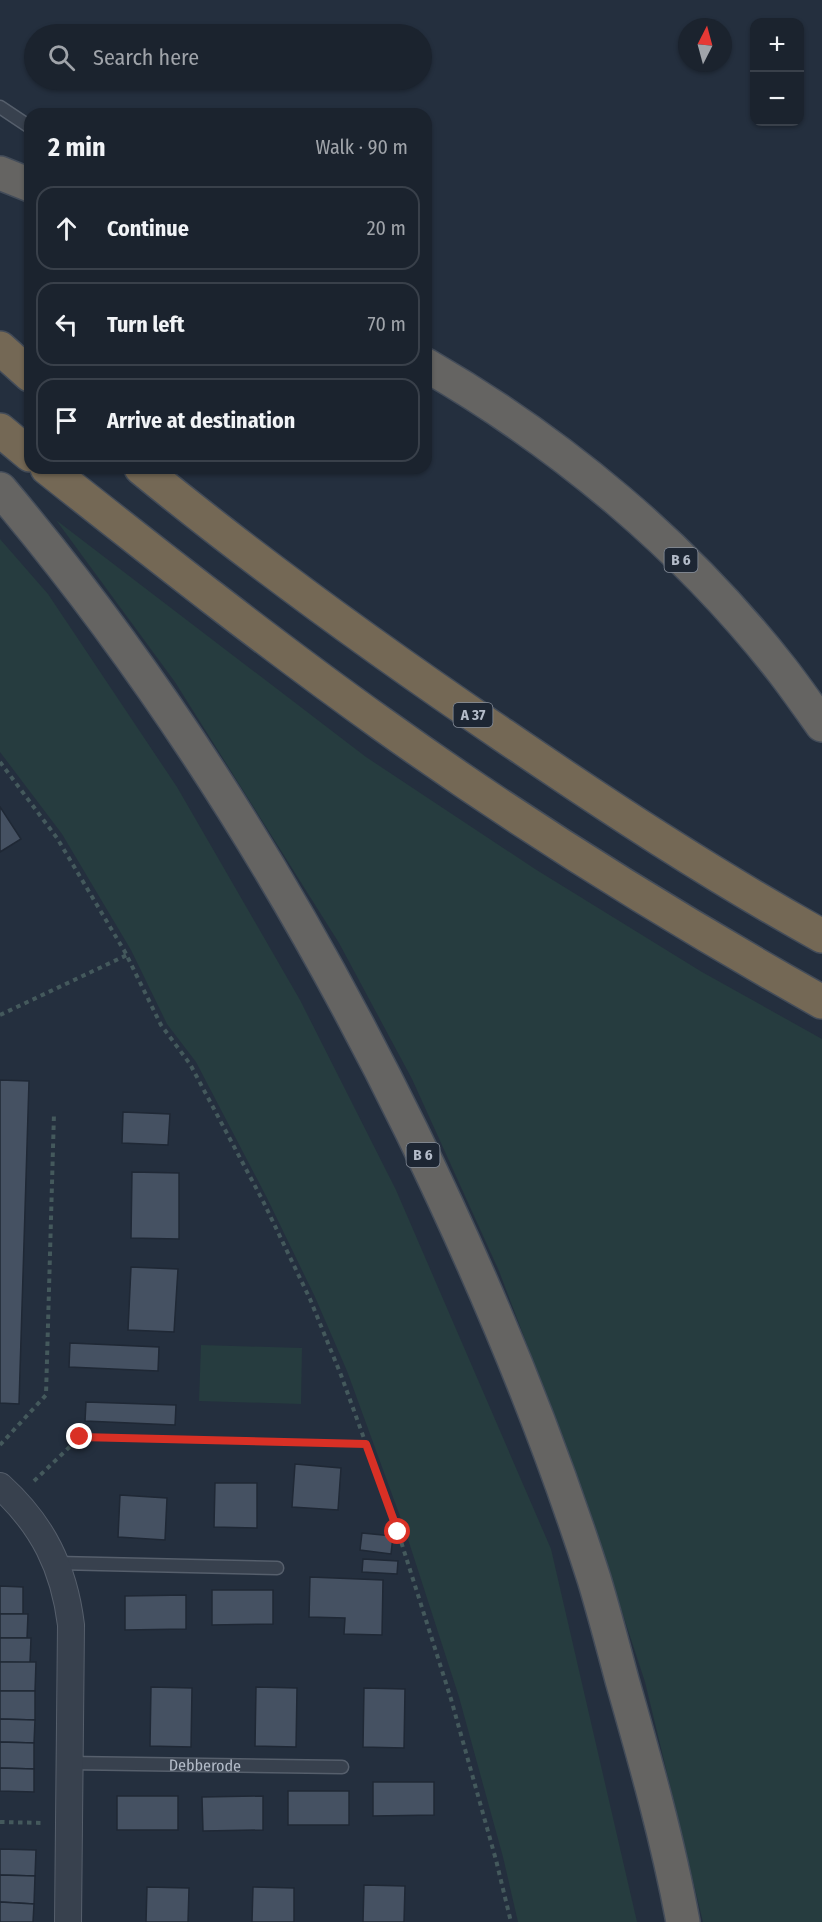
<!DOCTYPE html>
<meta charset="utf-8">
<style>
body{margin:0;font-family:"Fira Sans Condensed",sans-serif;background:#242b36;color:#f1f3f6}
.controls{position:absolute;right:18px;top:18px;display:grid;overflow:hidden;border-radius:12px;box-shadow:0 2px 4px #0004}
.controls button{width:54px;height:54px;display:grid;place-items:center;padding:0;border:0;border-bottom:2px solid #39404a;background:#1b232e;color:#f1f3f6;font:30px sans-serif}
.compass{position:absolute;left:678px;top:18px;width:54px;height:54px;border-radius:50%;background:#1b232e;box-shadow:0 2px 4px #0004;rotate:6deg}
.stop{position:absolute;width:18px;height:18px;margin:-14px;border:4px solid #d93025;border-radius:50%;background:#fff}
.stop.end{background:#d93025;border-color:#fff;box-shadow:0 2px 6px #0008}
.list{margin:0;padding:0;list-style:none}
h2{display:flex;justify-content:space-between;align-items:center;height:78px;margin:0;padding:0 24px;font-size:26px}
h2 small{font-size:20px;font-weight:400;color:#a0a4aa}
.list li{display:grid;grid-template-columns:39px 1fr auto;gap:18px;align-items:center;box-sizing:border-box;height:84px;margin:0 12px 12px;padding:0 12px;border:2px solid #39404a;border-radius:18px}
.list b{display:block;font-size:22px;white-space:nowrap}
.list em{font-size:20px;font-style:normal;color:#a0a4aa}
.icon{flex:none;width:33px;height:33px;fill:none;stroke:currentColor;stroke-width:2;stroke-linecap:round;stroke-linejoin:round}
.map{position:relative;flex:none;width:822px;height:1922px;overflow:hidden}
.search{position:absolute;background:#1b232e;box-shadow:0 2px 4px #0004;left:24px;top:24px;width:408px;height:66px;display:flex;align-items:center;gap:15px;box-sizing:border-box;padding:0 21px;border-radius:33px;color:#a0a4aa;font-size:22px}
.panel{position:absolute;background:#1b232e;box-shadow:0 2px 4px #0004;left:24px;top:108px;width:408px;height:366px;border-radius:18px}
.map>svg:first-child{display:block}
</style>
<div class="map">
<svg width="822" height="1922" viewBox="0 0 822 1922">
<rect width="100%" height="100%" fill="#242f3e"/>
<g fill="#263c3f">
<polygon points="56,520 366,757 535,869 702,972 822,1039 822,1922 703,1922 645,1682 581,1487 499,1271 412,1079 339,943 175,682"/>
<polygon points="0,539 48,594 177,787 300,1000 396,1190 551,1549 637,1922 518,1922 503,1857 459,1697 405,1530 347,1371 315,1297 267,1198 196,1062 167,1024 131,950 62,834 0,752"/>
<polygon points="201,1345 302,1348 301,1404 199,1401"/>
</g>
<g fill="#455162" stroke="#1f2835" stroke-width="1.5">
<polygon points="0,807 21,839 0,852"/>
<polygon points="0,1080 29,1081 19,1404 0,1403"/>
<polygon points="123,1112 170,1114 168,1145 122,1143"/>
<polygon points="132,1172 179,1173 179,1239 131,1238"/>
<polygon points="131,1267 178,1269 174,1332 128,1330"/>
<polygon points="70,1343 159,1347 158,1371 69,1367"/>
<polygon points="86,1402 176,1405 175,1425 85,1421"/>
<polygon points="295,1464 341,1468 338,1510 292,1507"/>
<polygon points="215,1483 257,1483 257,1528 214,1527"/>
<polygon points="120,1495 167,1498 165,1540 118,1537"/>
<polygon points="362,1533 393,1536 391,1554 360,1550"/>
<polygon points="363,1559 398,1561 397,1574 362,1572"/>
<polygon points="310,1577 383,1580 382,1635 344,1634 345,1618 309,1617"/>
<polygon points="0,1586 23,1587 23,1614 0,1614"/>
<polygon points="212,1590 273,1590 273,1624 212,1625"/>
<polygon points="186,1595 186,1629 125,1630 125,1596"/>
<polygon points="0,1614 28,1614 27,1638 0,1638"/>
<polygon points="0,1638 31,1638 30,1663 0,1662"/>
<polygon points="0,1662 36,1662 35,1691 0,1691"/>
<polygon points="151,1687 192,1688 191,1747 150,1746"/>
<polygon points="256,1687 297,1688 296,1747 255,1746"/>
<polygon points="364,1688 405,1689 404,1748 363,1747"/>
<polygon points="0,1691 35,1691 35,1720 0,1719"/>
<polygon points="0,1719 35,1720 34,1743 0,1742"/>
<polygon points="0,1742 34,1743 34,1769 0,1768"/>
<polygon points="0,1768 34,1769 34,1792 0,1791"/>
<polygon points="373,1782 434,1782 434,1815 373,1816"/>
<rect x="288" y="1791" width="61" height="34"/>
<rect x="117" y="1796" width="61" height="34"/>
<polygon points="263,1796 263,1830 203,1831 202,1797"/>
<polygon points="0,1849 36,1850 35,1876 0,1875"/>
<polygon points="0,1875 35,1876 34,1904 0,1902"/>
<polygon points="364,1885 405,1886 404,1922 363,1922"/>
<polygon points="147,1887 189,1888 188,1922 146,1922"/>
<polygon points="253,1887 294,1888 294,1922 252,1922"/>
<polygon points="0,1902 34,1904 33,1922 0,1922"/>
</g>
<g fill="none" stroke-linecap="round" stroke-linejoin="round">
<defs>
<g id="service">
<polyline points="0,107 30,127"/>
<polyline points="57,1563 277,1568"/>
<path id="s1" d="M69,1763L342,1767"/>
</g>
<path id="minor" d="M0,1486C43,1525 64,1568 71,1625L68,1922"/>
<g id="trunk">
<polyline points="0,173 30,185"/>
<path d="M426,365C561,443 686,547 782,670C796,688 809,707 822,725"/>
<path d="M0,489C165,684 300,903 412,1132C482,1276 545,1426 594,1579C604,1612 613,1646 622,1680C645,1760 668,1841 683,1922"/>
</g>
<g id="motorway">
<polyline points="0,348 30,375"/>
<polyline points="0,430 30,455"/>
<path d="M47,468C157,555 267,642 382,724C523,825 671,917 822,1002"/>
<path d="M141,468C257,563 379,651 503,735C607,806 712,875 822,936"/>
</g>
</defs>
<use href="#service" stroke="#565f6c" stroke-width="15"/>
<use href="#minor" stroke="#565f6c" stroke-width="28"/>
<use href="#trunk" stroke="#434c59" stroke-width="36"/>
<use href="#motorway" stroke="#434c59" stroke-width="36"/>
<g stroke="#44595c" stroke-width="4" stroke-dasharray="4.5 4.5" stroke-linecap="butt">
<polyline points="0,762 57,838 125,952 161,1025 190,1064 263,1201 310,1299 341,1375 398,1532 451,1699 496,1860 511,1922"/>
<polyline points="0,1015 127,955"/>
<polyline points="0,1445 46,1395 54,1113"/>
<polyline points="34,1481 80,1437 366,1444"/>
<polyline points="0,1822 44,1823"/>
</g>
<use href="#service" stroke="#38414e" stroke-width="12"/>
<use href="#minor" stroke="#38414e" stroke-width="26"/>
<use href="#trunk" stroke="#656462" stroke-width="33"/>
<use href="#motorway" stroke="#746855" stroke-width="33"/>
</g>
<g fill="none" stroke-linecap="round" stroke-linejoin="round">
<polyline stroke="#d93025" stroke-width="8" points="80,1437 366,1444 398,1532"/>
</g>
<g text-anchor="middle" stroke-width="4.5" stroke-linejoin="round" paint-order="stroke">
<g fill="#1d2633" stroke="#878f9c" stroke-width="1.5">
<rect x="664.5" y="548" width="33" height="24" rx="4.5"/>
<rect x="453.5" y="703" width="39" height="24" rx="4.5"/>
<rect x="406.5" y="1143" width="33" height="24" rx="4.5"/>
</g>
<g font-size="15" font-weight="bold" fill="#b4bcc9">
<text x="681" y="565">B 6</text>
<text x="473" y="720">A 37</text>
<text x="423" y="1160">B 6</text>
</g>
<g font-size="16" fill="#b4bcc9" stroke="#1d2633">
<text dy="6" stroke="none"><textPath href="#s1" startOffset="136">Debberode</textPath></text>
</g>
</g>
</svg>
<div class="controls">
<button>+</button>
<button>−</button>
</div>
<svg class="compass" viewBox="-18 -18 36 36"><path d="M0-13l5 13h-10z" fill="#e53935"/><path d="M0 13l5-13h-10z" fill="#a0a4aa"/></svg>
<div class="stop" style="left:398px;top:1532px"></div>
<div class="stop end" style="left:80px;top:1437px"></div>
<div class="search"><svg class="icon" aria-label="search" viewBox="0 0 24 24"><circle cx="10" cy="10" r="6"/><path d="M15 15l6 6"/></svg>Search here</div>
<section class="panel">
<h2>2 min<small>Walk · 90 m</small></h2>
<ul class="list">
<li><svg class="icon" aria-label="ahead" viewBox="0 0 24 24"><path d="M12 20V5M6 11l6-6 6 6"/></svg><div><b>Continue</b></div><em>20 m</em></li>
<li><svg class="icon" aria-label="left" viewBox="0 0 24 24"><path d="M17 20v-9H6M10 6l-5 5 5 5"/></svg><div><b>Turn left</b></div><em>70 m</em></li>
<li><svg class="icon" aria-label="arrive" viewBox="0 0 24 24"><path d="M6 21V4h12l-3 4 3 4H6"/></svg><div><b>Arrive at destination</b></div></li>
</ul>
</section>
</div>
